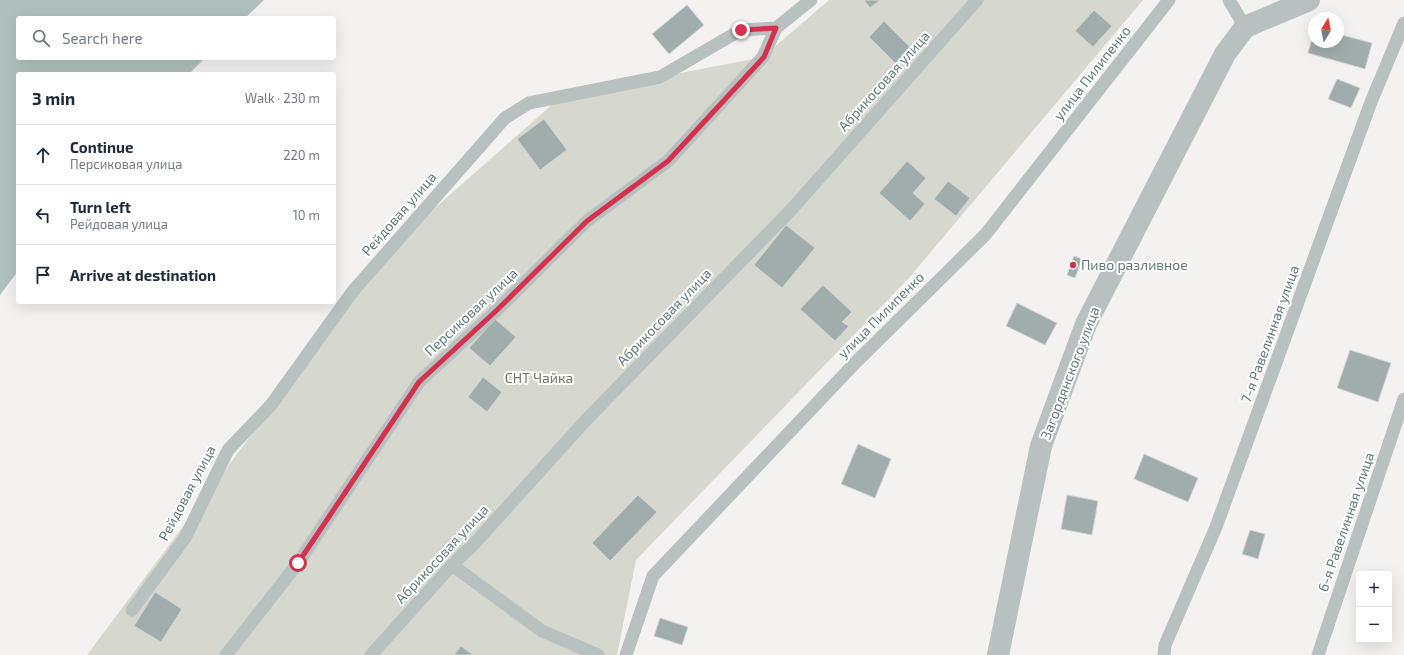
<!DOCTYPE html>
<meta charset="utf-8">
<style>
body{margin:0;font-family:"Exo 2",sans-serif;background:#f2f2f3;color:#1f2937}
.controls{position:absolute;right:12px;bottom:12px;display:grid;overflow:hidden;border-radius:4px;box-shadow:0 4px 16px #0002}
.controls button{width:36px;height:36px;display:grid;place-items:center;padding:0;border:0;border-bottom:1px solid #e0e1e3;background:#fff;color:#1f2937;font:20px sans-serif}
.compass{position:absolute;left:1308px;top:12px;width:36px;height:36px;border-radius:50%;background:#fff;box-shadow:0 4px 16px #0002;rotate:10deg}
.stop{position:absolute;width:12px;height:12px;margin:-9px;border:3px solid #d3314f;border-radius:50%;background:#fff}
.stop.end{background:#d3314f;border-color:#fff;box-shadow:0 1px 4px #0008}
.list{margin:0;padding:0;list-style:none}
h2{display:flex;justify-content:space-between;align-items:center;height:52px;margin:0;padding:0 16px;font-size:17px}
h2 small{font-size:13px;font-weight:400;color:#747a83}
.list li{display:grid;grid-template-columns:26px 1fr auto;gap:12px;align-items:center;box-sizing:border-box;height:60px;padding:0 16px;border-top:1px solid #e0e1e3}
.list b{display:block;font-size:15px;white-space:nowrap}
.list p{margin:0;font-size:13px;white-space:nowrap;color:#747a83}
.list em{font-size:13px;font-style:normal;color:#747a83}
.icon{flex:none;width:22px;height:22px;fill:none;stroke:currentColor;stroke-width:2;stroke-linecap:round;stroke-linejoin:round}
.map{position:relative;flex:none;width:1404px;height:655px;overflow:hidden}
.search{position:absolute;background:#fff;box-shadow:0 4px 16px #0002;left:16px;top:16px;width:320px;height:44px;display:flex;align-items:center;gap:10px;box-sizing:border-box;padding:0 14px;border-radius:4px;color:#747a83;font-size:15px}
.panel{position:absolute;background:#fff;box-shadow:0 4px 16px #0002;left:16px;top:72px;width:320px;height:232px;border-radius:4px}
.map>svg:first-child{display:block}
</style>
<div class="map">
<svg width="1404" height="655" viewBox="0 0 1404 655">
<rect width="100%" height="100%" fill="#f3f2f0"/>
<polygon fill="#d6d8cf" points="829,0 1143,0 908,279 636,560 617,655 87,655 394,244 562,96 763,57"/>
<polygon fill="#b0c1bd" points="0,0 264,0 245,18 18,18 18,58 205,58 189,74 18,74 18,271 0,295"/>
<g fill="#a0adac" stroke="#d5d4d3">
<polygon points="864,0 880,0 870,8"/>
<polygon points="687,5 704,25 669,54 652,34"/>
<polygon points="1094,10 1112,26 1093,47 1075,31"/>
<polygon points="884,21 911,48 896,64 869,37"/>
<polygon points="1314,32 1314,42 1338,42 1338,34 1372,43 1365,69 1308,53"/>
<polygon points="1337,79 1360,88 1351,108 1328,99"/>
<polygon points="544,119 567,150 540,170 517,139"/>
<polygon points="907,161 926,178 913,193 925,204 910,221 879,193"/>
<polygon points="948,181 970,198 956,216 934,199"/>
<polygon points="786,225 815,248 782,288 754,265"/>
<polygon points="1074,256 1082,259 1075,278 1067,275"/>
<polygon points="823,285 852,312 842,322 849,326 835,341 800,309"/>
<polygon points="1017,303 1057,323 1045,345 1006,326"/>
<polygon points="495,319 516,337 490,366 469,348"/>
<polygon points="1350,350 1391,363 1378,402 1337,388"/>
<polygon points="483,377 502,392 487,412 468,397"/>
<polygon points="858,444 891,459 875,498 841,484"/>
<polygon points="1144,454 1198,478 1188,502 1134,479"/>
<polygon points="638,495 657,512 610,561 592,543"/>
<polygon points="1067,495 1098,501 1092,535 1061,529"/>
<polygon points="1250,530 1265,534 1258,559 1242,554"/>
<polygon points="155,592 182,609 161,642 134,626"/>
<polygon points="660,618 688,627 682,645 654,636"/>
<polygon points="461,646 473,655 454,655"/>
</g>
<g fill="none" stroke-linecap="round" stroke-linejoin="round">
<g stroke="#b8c0c0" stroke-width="13">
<polyline points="1229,0 1245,27"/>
<polyline points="452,565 542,631 598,655"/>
<polyline points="132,610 185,538 228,450 271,405 353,291 505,118 529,103 660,77 741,30 776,28 811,0"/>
<polyline points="226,655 298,563 419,382 497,310 587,221 668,161 763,57 776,28"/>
<polyline points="371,655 452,565 473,545 586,420 791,210 977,0"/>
<polyline points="626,655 653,576 856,362 985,235 1169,0"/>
<polyline points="1164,655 1165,645 1216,527 1371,102 1404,23"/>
<polyline points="1318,655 1404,399"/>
</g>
<polyline stroke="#b8c0c0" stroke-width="22" points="998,655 1041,446 1086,324 1225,54 1245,27 1309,0"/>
</g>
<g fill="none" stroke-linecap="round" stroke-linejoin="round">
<polyline stroke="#d3314f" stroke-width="5" points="298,563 419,382 497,310 587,221 668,161 764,57 776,28 741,30"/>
</g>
<circle fill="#d3314f" stroke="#fff" stroke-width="1.5" cx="1073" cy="265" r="4"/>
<g text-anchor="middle" stroke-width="4" stroke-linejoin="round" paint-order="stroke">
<g font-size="14" fill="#617979" stroke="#fff">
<text transform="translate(1092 73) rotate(-52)" y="5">улица Пилипенко</text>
<text transform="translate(884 81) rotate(-48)" y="5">Абрикосовая улица</text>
<text transform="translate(399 214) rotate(-49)" y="5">Рейдовая улица</text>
<text transform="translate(471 312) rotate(-43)" y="5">Персиковая улица</text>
<text transform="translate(881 315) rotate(-45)" y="5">улица Пилипенко</text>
<text transform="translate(664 317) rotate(-46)" y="5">Абрикосовая улица</text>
<text transform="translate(1270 334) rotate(-70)" y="5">7-я Равелинная улица</text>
<text transform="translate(1070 373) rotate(-69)" y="5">Загордянского улица</text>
<text transform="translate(187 493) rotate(-62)" y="5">Рейдовая улица</text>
<text transform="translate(1346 522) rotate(-71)" y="5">6-я Равелинная улица</text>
<text transform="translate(442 554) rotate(-47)" y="5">Абрикосовая улица</text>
</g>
<g font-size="14" fill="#617979" stroke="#fff" text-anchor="start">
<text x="1081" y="270">Пиво разливное</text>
</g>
<g font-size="14" fill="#6f7663" stroke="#fff">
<text x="539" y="383">СНТ Чайка</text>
</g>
</g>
</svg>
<div class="controls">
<button>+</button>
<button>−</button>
</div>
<svg class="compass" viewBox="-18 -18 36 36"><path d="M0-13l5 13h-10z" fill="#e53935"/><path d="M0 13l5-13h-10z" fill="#747a83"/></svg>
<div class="stop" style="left:298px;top:563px"></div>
<div class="stop end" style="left:741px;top:30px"></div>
<div class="search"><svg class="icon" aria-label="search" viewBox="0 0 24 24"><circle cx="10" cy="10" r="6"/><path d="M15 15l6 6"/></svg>Search here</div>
<section class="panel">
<h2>3 min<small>Walk · 230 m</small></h2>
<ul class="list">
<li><svg class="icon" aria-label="ahead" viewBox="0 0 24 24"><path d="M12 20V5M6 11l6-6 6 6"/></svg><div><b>Continue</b><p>Персиковая улица</p></div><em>220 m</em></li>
<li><svg class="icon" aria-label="left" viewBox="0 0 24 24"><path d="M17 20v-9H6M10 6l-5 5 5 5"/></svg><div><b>Turn left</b><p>Рейдовая улица</p></div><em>10 m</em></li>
<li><svg class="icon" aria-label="arrive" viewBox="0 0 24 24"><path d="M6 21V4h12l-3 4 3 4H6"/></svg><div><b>Arrive at destination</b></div></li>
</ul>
</section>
</div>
